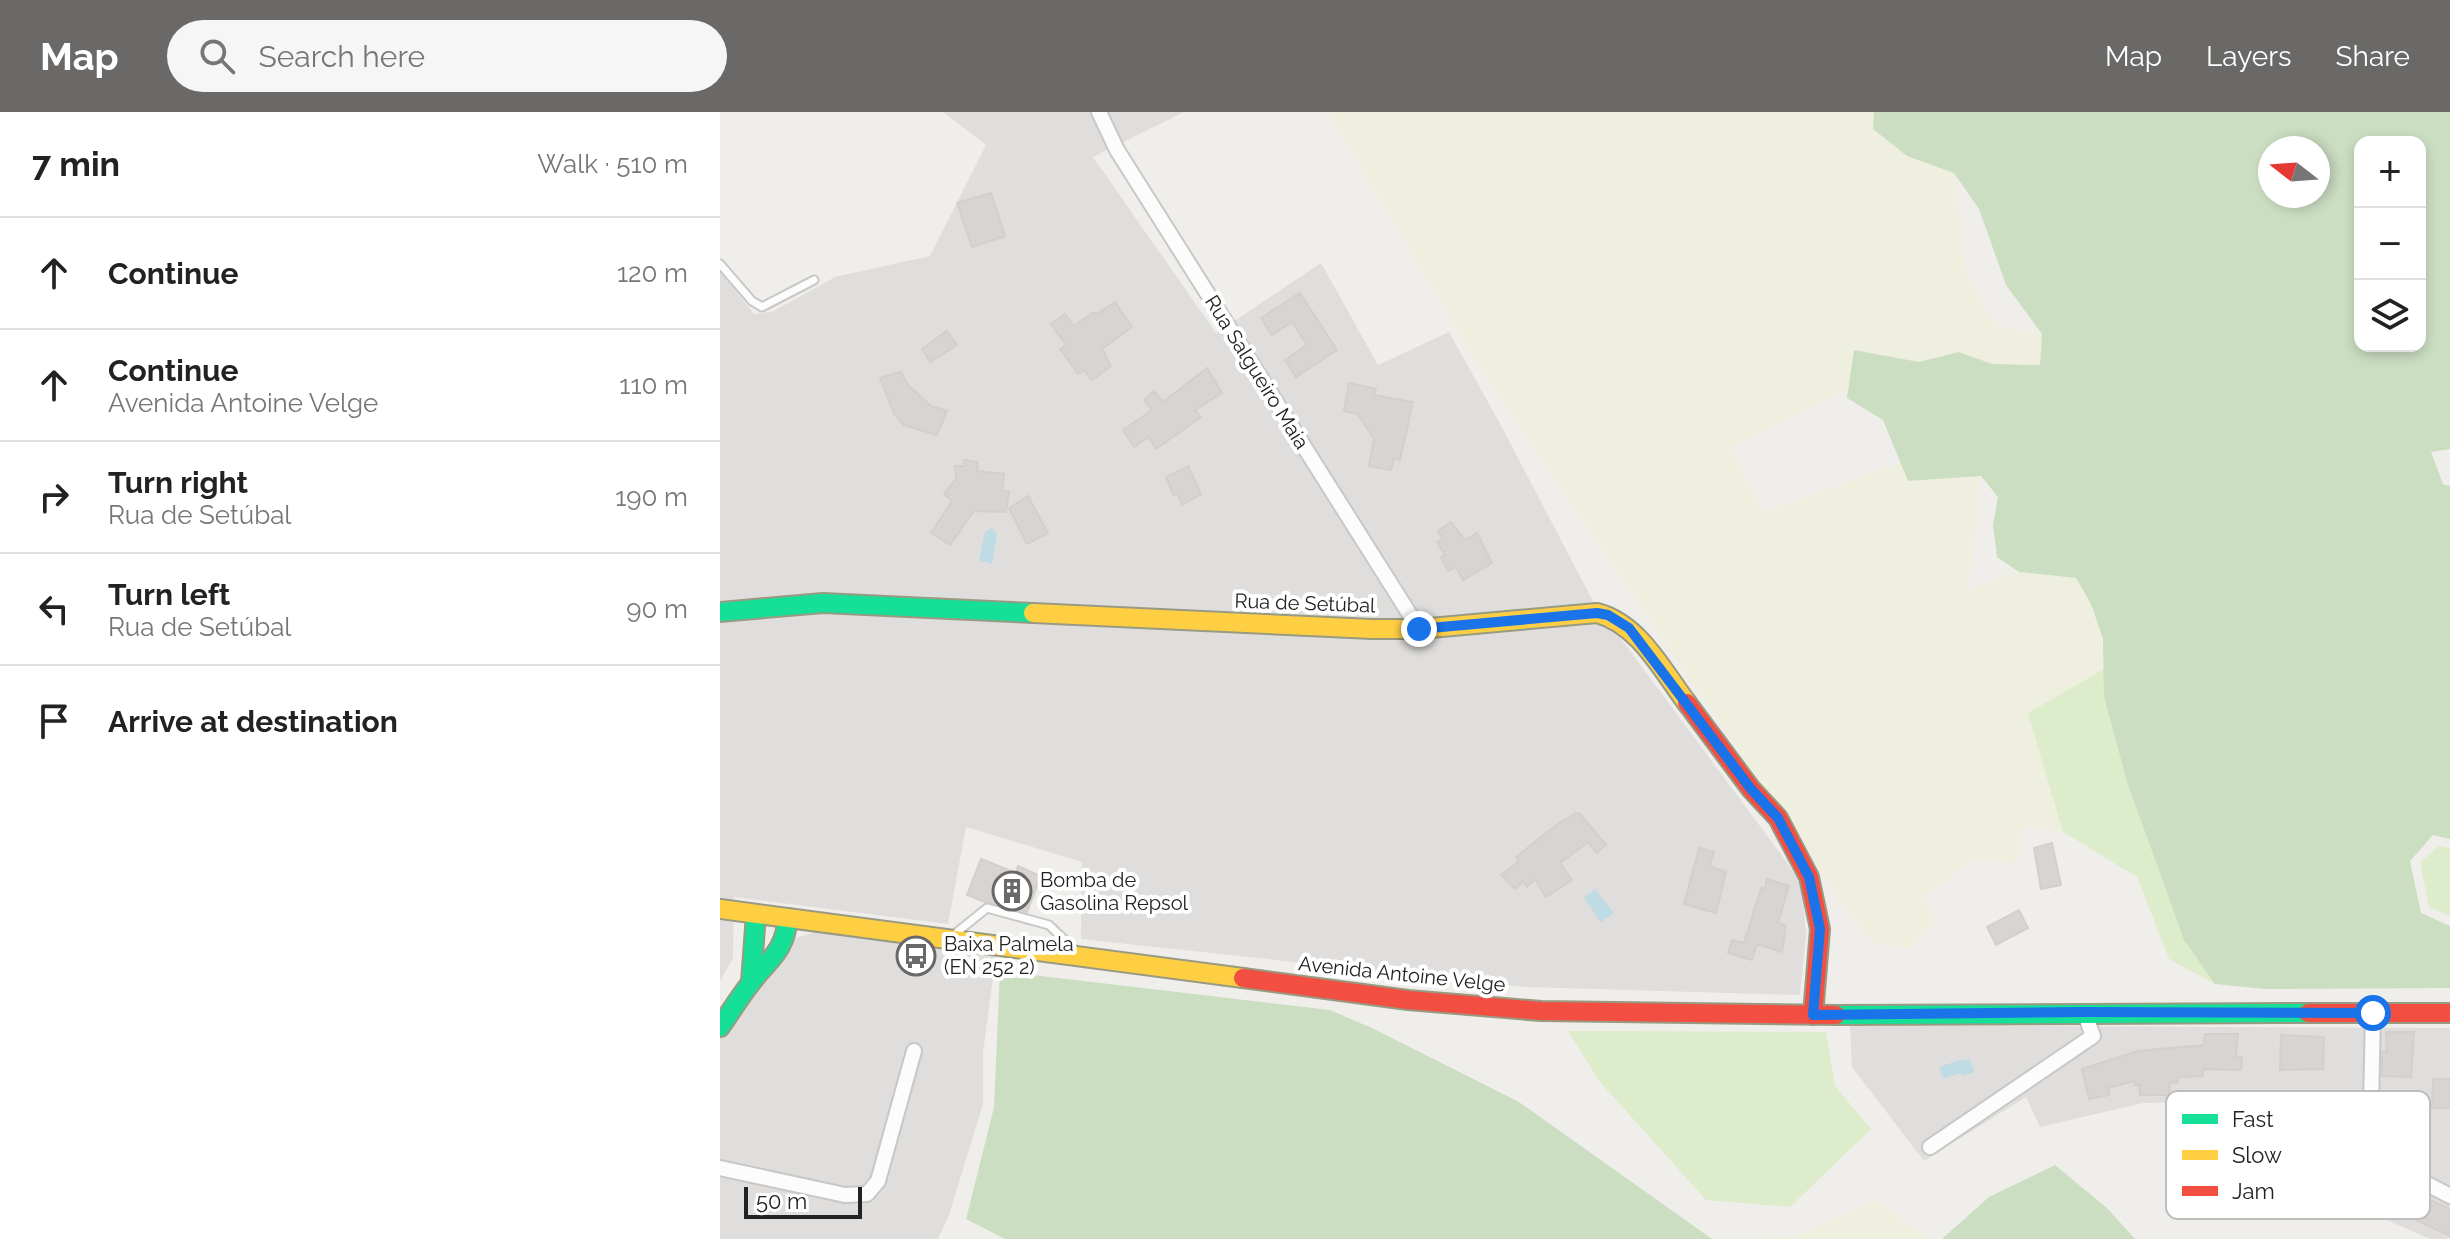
<!DOCTYPE html>
<meta charset="utf-8">
<style>
body{margin:0;font-family:Raleway,sans-serif;background:#f6f6f6;color:#222}
.controls{position:absolute;right:24px;top:24px;display:grid;overflow:hidden;border-radius:16px;box-shadow:0 4px 12px #0003}
.controls button{width:72px;height:72px;display:grid;place-items:center;padding:0;border:0;border-bottom:2px solid #e0e0e0;background:#fff;color:#222;font:40px sans-serif}
.compass{position:absolute;left:1538px;top:24px;width:72px;height:72px;border-radius:50%;background:#fff;box-shadow:0 4px 12px #0003;rotate:287deg}
.scale{position:absolute;left:24px;bottom:20px;width:118px;box-sizing:border-box;padding-left:8px;border:4px solid #222;border-top:0;font-size:22px;line-height:28px;white-space:nowrap;color:#222;-webkit-text-stroke:6px #fff;paint-order:stroke}
.stop{position:absolute;width:24px;height:24px;margin:-18px;border:6px solid #1a73e8;border-radius:50%;background:#fff}
.stop.end{background:#1a73e8;border-color:#fff;box-shadow:0 2px 8px #0008}
.list{margin:0;padding:0;list-style:none}
h2{display:flex;justify-content:space-between;align-items:center;height:104px;margin:0;padding:0 32px;font-size:34px}
h2 small{font-size:26px;font-weight:400;color:#767676}
.list li{display:grid;grid-template-columns:52px 1fr auto;gap:24px;align-items:center;box-sizing:border-box;height:112px;padding:0 32px;border-top:2px solid #e0e0e0}
.list b{display:block;font-size:30px;white-space:nowrap}
.list p{margin:0;font-size:26px;white-space:nowrap;color:#767676}
.list em{font-size:26px;font-style:normal;color:#767676}
.icon{flex:none;width:44px;height:44px;fill:none;stroke:currentColor;stroke-width:2;stroke-linecap:round;stroke-linejoin:round}
.map{position:relative;flex:none;width:1730px;height:1127px;overflow:hidden}
header{display:flex;align-items:center;gap:48px;box-sizing:border-box;height:112px;padding:0 40px;background:#6a6968;color:#fff}
header strong{font-size:38px}
nav{display:flex;gap:44px;margin-inline-start:auto;font-size:28px}
.search{width:560px;height:72px;background:#f6f6f6;display:flex;align-items:center;gap:20px;box-sizing:border-box;padding:0 28px;border-radius:44px;color:#767676;font-size:30px}
main{display:flex}
aside{flex:1;background:#fff}
.map>svg:first-child{display:block}
</style>
<header>
<strong>Map</strong>
<div class="search"><svg class="icon" aria-label="search" viewBox="0 0 24 24"><circle cx="10" cy="10" r="6"/><path d="M15 15l6 6"/></svg>Search here</div>
<nav><a>Map</a><a>Layers</a><a>Share</a></nav>
</header>
<main>
<aside>
<h2>7 min<small>Walk · 510 m</small></h2>
<ul class="list">
<li><svg class="icon" aria-label="ahead" viewBox="0 0 24 24"><path d="M12 20V5M6 11l6-6 6 6"/></svg><div><b>Continue</b></div><em>120 m</em></li>
<li><svg class="icon" aria-label="ahead" viewBox="0 0 24 24"><path d="M12 20V5M6 11l6-6 6 6"/></svg><div><b>Continue</b><p>Avenida Antoine Velge</p></div><em>110 m</em></li>
<li><svg class="icon" aria-label="right" viewBox="0 0 24 24"><path d="M7 20v-9h11M14 6l5 5-5 5"/></svg><div><b>Turn right</b><p>Rua de Setúbal</p></div><em>190 m</em></li>
<li><svg class="icon" aria-label="left" viewBox="0 0 24 24"><path d="M17 20v-9H6M10 6l-5 5 5 5"/></svg><div><b>Turn left</b><p>Rua de Setúbal</p></div><em>90 m</em></li>
<li><svg class="icon" aria-label="arrive" viewBox="0 0 24 24"><path d="M6 21V4h12l-3 4 3 4H6"/></svg><div><b>Arrive at destination</b></div></li>
</ul>
</aside>
<div class="map">
<svg width="1730" height="1127" viewBox="0 0 1730 1127">
<rect width="100%" height="100%" fill="#f0eeeb"/>
<g fill="#dfdedc">
<polygon points="223,0 464,0 373,45 496,221 601,151 658,253 729,220 778,308 873,489 1082,771 1086,823 1080,883 806,875 361,827 362,750 246,715 228,812 14,785 13,846 0,869 0,160 34,202 52,200 115,165 210,144 266,33"/>
<polygon points="96,820 276,843 263,941 263,992 229,1103 218,1127 0,1127 0,923 75,826"/>
<polygon points="1130,913 1730,916 1730,1127 1710,1127 1539,1051 1547,1031 1471,990 1423,991 1320,1015 1306,985 1204,1049 1132,955"/>
</g>
<g fill="#efefdf">
<polygon points="608,0 1154,0 1153,17 1187,44 1234,61 1246,164 1277,214 1322,222 1320,254 1272,252 1239,240 1199,250 1135,238 1128,277 1011,337 1043,400 1181,351 1188,369 1261,364 1248,477 1299,460 1356,465 1371,492 1383,527 1384,557 1309,602 1343,720 1303,716 1297,751 1254,748 1202,786 1216,809 1188,836 1153,831 1120,789 758,253"/>
<polygon points="1156,1089 1208,1127 1005,1127 1076,1124"/>
</g>
<g fill="#ddeccb">
<polygon points="1384,557 1384,585 1407,670 1464,828 1495,872 1449,847 1417,765 1343,720 1308,601"/>
<polygon points="1719,734 1730,736 1730,804 1709,795 1700,750"/>
<polygon points="848,919 1106,920 1115,974 1151,1017 1070,1095 986,1088 880,970"/>
</g>
<g fill="#cbdec1" fill-rule="evenodd">
<path d="M1154,0H1730V337L1711,340L1723,372L1730,374V727L1713,723L1690,749L1701,801L1730,814V876L1545,877L1495,872L1464,828L1407,670L1384,585L1383,527L1371,492L1356,466L1299,460L1277,445L1273,413L1278,385L1261,364L1188,369L1163,308L1127,286L1134,238L1199,250L1239,240L1272,252L1320,253L1322,222L1286,173L1259,97L1234,61L1187,44L1153,17ZM1640,30H1700V234H1640ZM1550,36H1598V84H1550Z"/>
<polygon points="280,859 610,898 654,917 799,990 992,1127 285,1127 246,1107 274,995"/>
<polygon points="1335,1053 1387,1096 1415,1127 1222,1127 1269,1085"/>
</g>
<g fill="#bfdbe3">
<polygon points="272,416 277,422 272,452 259,448 265,420"/>
<polygon points="875,777 894,801 881,810 864,786"/>
<polygon points="1243,947 1244,949 1250,947 1254,960 1243,964 1241,961 1225,966 1222,964 1219,956 1222,954"/>
</g>
<g fill="#d7d4d2" stroke="#d3d0cc" stroke-width="2">
<polygon points="271,81 285,124 252,135 237,91"/>
<polygon points="580,181 617,238 576,265 565,248 587,233 572,210 552,223 541,206"/>
<polygon points="395,190 412,215 382,237 391,254 372,268 364,258 358,262 340,237 346,233 331,212 345,202 354,214 374,200 377,202"/>
<polygon points="227,219 237,233 210,250 202,237"/>
<polygon points="487,256 502,281 475,298 481,305 436,337 428,325 414,335 403,318 432,298 424,288 434,279 443,290"/>
<polygon points="181,260 188,273 211,294 227,299 217,323 184,313 174,302 160,266"/>
<polygon points="629,271 656,277 654,283 693,290 680,348 674,346 671,358 649,354 654,327 638,302 624,299"/>
<polygon points="244,348 258,350 257,359 284,362 282,379 289,379 286,400 254,399 230,433 211,421 232,389 224,382 236,367 235,354 245,354"/>
<polygon points="468,354 481,382 462,393 458,381 454,384 446,365"/>
<polygon points="308,384 328,421 307,432 289,396"/>
<polygon points="731,410 745,428 757,421 772,451 743,468 736,455 728,459 721,445 725,443 717,430 723,426 718,419"/>
<polygon points="856,701 860,702 886,733 877,741 868,730 840,751 852,768 826,785 815,767 807,775 804,769 795,777 781,763 799,749 796,745 835,714"/>
<polygon points="1332,731 1341,773 1321,777 1314,736"/>
<polygon points="979,736 994,740 989,754 1006,760 996,801 964,792"/>
<polygon points="261,747 296,761 298,754 321,764 307,800 265,790 247,783"/>
<polygon points="1047,767 1069,774 1058,811 1066,814 1062,840 1037,832 1032,848 1008,841 1012,828 1024,831 1041,776 1045,777"/>
<polygon points="1299,798 1308,816 1276,833 1267,815"/>
<polygon points="1666,920 1694,920 1691,965 1662,964 1662,940 1667,939"/>
<polygon points="1485,922 1518,922 1516,945 1522,945 1521,958 1483,957 1483,964 1458,965 1458,970 1450,971 1449,983 1420,983 1419,973 1415,973 1414,969 1388,976 1389,983 1369,987 1362,957 1418,939 1484,933"/>
<polygon points="1561,923 1604,925 1603,957 1560,958"/>
<polygon points="1713,967 1730,967 1730,996 1712,996"/>
<polygon points="1655,1063 1730,1097 1730,1124 1645,1084"/>
</g>
<g fill="none" stroke-linecap="round" stroke-linejoin="round">
<defs>
<g id="lane">
<polyline points="0,152 32,189 42,195 94,168"/>
<polyline points="236,821 267,796 329,813 354,837"/>
</g>
<g id="street">
<polyline points="379,0 397,38 699,517"/>
<polyline points="1610,1021 1730,1084"/>
<polyline points="1210,1035 1373,924 1364,900"/>
<polyline points="1650,1041 1653,901"/>
<polyline points="0,1056 125,1083 147,1082 158,1069 194,939"/>
</g>
<g id="fast">
<polyline points="0,500 103,491 313,501"/>
<polyline points="31,870 36,802"/>
<polyline points="1116,903 1588,901"/>
<path d="M0,915C10,901 19,886 30,872C49,846 64,842 68,806"/>
</g>
<g id="slow">
<path d="M313,501L652,517H699L877,501C919,512 942,558 967,591"/>
<polyline points="0,797 523,866"/>
</g>
<g id="jam">
<polyline points="967,591 1031,677 1058,706 1089,765 1100,817 1093,903"/>
<polyline points="523,866 688,888 821,899 1116,903"/>
<polyline points="1588,901 1730,901"/>
</g>
</defs>
<use href="#lane" stroke="#c9c8c7" stroke-width="11"/>
<use href="#street" stroke="#c9c8c7" stroke-width="18"/>
<use href="#fast" stroke="#999a82" stroke-width="22"/>
<use href="#slow" stroke="#999a82" stroke-width="22"/>
<use href="#jam" stroke="#999a82" stroke-width="22"/>
<use href="#lane" stroke="#fdfcfc" stroke-width="7"/>
<use href="#street" stroke="#fdfcfc" stroke-width="14"/>
<use href="#fast" stroke="#16e098" stroke-width="18"/>
<use href="#slow" stroke="#ffcf43" stroke-width="18"/>
<use href="#jam" stroke="#f24e42" stroke-width="18"/>
</g>
<g fill="none" stroke-linecap="round" stroke-linejoin="round">
<polyline stroke="#1a73e8" stroke-width="10" points="699,517 877,501 888,503 909,516 1031,677 1058,706 1089,765 1100,817 1093,903 1364,900 1653,901"/>
</g>
<defs>
<symbol id="building-ring" viewBox="-11 -11 22 22"><circle r="9.5" fill="#fff" stroke="#6a6968" stroke-width="1.5"/><path d="M-4-6H4V6H1V3H-1V6H-4ZM-2.5-4.3h1.7v1.8h-1.7ZM.8-4.3h1.7v1.8H.8ZM-2.5-1h1.7V.8h-1.7ZM.8-1h1.7V.8H.8Z" fill="#6a6968"/></symbol>
<symbol id="bus-ring" viewBox="-11 -11 22 22"><circle r="9.5" fill="#fff" stroke="#6a6968" stroke-width="1.5"/><path d="M-5-6H5V4H4V6H2V4H-2V6H-4V4H-5ZM-3.5-4V0h7V-4ZM-3.5 1.2v1.5H-2V1.2ZM2 1.2v1.5H3.5V1.2Z" fill="#6a6968"/></symbol>
</defs>
<g fill-rule="evenodd">
<use href="#building-ring" x="270" y="757" width="44" height="44"/>
<use href="#bus-ring" x="174" y="822" width="44" height="44"/>
</g>
<g text-anchor="middle" stroke-width="8" stroke-linejoin="round" paint-order="stroke">
<g font-size="20" fill="#222" stroke="#fff">
<text transform="translate(537 260) rotate(58)" y="7">Rua Salgueiro Maia</text>
<text transform="translate(585 491) rotate(2)" y="7">Rua de Setúbal</text>
<text transform="translate(682 862) rotate(6)" y="7">Avenida Antoine Velge</text>
</g>
<g font-size="20" fill="#222" stroke="#fff" text-anchor="start">
<text x="320" y="775">Bomba de<tspan x="320" dy="23">Gasolina Repsol</tspan></text>
<text x="224" y="839">Baixa Palmela<tspan x="224" dy="23">(EN 252 2)</tspan></text>
</g>
</g>
<rect x="1446" y="979" width="264" height="128" rx="12" fill="#fff" stroke="#bdbdbd" stroke-width="2"/>
<rect x="1462" y="1002" width="36" height="10" fill="#16e098"/>
<rect x="1462" y="1038" width="36" height="10" fill="#ffcf43"/>
<rect x="1462" y="1074" width="36" height="10" fill="#f24e42"/>
<g font-size="22" fill="#222">
<text x="1512" y="1015">Fast</text>
<text x="1512" y="1051">Slow</text>
<text x="1512" y="1087">Jam</text>
</g>
</svg>
<div class="controls">
<button>+</button>
<button>−</button>
<button><svg class="icon" aria-label="layers" viewBox="0 0 24 24"><path d="M12 4l9 5-9 5-9-5zM3 14l9 5 9-5"/></svg></button>
</div>
<svg class="compass" viewBox="-18 -18 36 36"><path d="M0-13l5 13h-10z" fill="#e53935"/><path d="M0 13l5-13h-10z" fill="#767676"/></svg>
<div class="scale">50 m</div>
<div class="stop" style="left:1653px;top:901px"></div>
<div class="stop end" style="left:699px;top:517px"></div>
</div>
</main>
